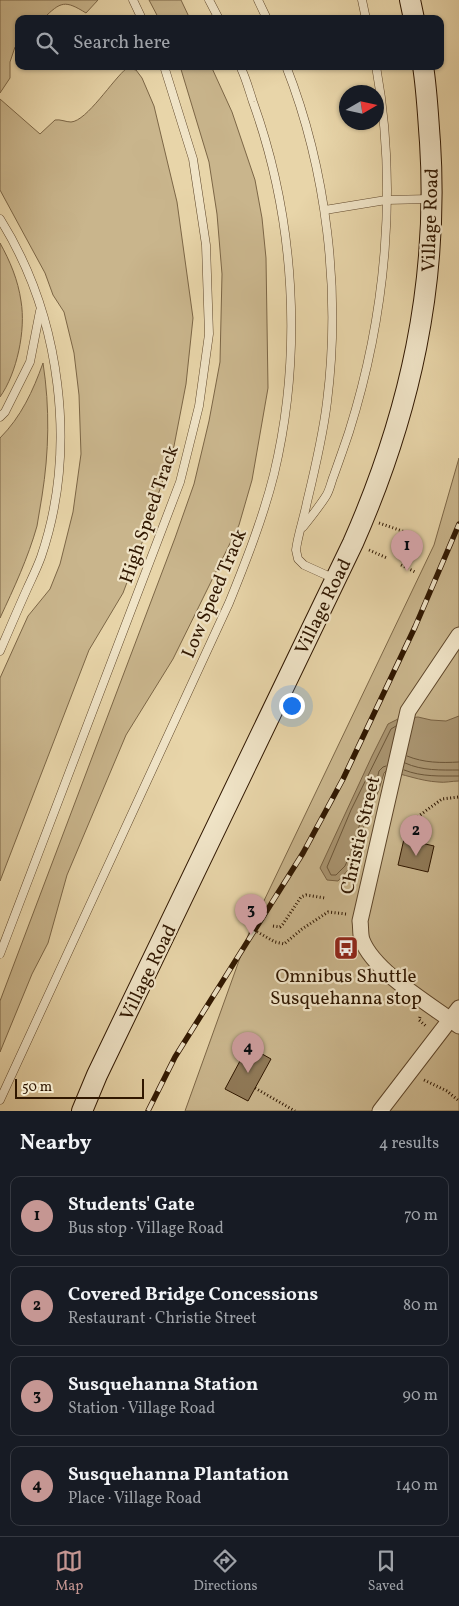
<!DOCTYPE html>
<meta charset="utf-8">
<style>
body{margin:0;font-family:Vollkorn,serif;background:#20242c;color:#f1f3f6}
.compass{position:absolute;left:339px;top:85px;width:45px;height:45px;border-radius:50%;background:#171b24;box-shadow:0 1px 4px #0004;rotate:81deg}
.scale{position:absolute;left:15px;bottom:12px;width:129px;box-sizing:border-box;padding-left:5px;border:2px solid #301700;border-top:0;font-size:14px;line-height:18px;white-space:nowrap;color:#301700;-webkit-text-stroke:4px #f0e4c7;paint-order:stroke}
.you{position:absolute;left:291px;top:705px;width:18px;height:18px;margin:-12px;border:4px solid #fff;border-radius:50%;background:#1a73e8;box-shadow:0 0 0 8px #1a73e833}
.badge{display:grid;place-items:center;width:32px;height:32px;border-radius:50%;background:#c59692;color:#111;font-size:16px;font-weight:700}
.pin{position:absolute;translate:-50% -41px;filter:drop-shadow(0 1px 2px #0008)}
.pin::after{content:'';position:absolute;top:26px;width:18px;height:15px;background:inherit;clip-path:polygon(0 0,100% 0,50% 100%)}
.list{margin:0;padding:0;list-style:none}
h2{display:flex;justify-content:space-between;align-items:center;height:65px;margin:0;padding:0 20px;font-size:21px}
h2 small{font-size:16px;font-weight:400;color:#9ea1a6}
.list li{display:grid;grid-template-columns:32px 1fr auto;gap:15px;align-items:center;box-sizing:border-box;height:80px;margin:0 10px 10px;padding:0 10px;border:1px solid #363941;border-radius:10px}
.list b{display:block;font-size:19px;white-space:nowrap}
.list p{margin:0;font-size:16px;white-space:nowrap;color:#9ea1a6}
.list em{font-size:16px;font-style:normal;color:#9ea1a6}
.icon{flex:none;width:28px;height:28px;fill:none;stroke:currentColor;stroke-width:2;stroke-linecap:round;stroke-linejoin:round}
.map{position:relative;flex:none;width:459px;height:1111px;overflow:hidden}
.search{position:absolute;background:#171b24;box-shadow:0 1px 4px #0004;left:15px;right:15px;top:15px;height:55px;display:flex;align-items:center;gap:12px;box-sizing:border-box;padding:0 18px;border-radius:10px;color:#9ea1a6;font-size:19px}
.sheet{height:425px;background:#171b24}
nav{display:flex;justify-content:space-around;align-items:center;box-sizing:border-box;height:70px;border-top:1px solid #363941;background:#171b24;font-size:14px;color:#9ea1a6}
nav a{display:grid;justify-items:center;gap:2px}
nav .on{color:#c59692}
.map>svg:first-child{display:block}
</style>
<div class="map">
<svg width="459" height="1111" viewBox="0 0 459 1111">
<rect width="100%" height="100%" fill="#e8d5a9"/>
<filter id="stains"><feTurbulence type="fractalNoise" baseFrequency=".004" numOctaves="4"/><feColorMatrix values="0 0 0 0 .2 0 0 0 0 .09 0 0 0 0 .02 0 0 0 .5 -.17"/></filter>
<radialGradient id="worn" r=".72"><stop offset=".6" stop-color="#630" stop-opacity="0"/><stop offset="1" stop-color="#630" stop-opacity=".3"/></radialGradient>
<g fill="#c9b58c" stroke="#7c6646">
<path d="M0,0H98L86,13C65,0 61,1 43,19H19V43L15,47L10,62V78L0,93Z"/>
<polygon points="149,0 181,0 190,19 159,19"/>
<polygon points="180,66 211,66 232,112 255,180 262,218 266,258 268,388 252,480 239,525 173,659 126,735 67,875 48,943 32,974 0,1052 0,1001 175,538 194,484 209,421 220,362 222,274 217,214 209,162"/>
<path d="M127,68L136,70L142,78L154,106L177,202L193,318L186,384L174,446L146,532L123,593L89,650L0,881V678L28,616L50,589L60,564L73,512L81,454L79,395L74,353L64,312L53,295L45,273L0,190V99L40,134L55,120C60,119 66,122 71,122C87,121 113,79 127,68Z"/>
<path d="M0,243C10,261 18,280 21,301C26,330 17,373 0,397Z"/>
<path d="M43,363C50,408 49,452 42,496C40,506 39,516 37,526C28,558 14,588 0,618V438C21,417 33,391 43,363Z"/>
<polygon points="459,458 459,1111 185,1111 250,930 434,545"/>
</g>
<path fill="#a99470" stroke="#796243" d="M459,716V781C452,781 445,783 438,782C420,781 404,774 386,771L384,773L379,790L365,822L357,852L349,869L338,881L327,880L320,868L372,756L388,724L398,719L418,717L431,720L446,721Z"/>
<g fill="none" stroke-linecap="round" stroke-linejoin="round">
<g stroke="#6c5638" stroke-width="1">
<path d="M407,756C424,763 441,763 459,762"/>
<path d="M405,763C423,771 440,770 459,770"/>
<polyline points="386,766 383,767 379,771 375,788 361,820 352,850 345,866 336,875 331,875 327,867 351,810 391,729 396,726"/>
<path d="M404,770C422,777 440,776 459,776"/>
</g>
</g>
<g fill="#907a58" stroke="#301700">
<polygon points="404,839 434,846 428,872 398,865"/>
<polygon points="248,1046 271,1059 248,1101 225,1089"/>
</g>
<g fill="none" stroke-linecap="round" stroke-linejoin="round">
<defs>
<g id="lane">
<polyline points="133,0 142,19"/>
<polyline points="209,0 219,19"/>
<polyline points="258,0 267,19"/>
<polyline points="362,0 366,19"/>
<path d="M286,66C327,170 341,292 327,402C323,435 315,469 307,502C304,518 298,534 296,550L298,559L304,565L335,579"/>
<polyline points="325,210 386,200 430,199"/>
<path d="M0,219C61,316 78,449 41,557C37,568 32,578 27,589C18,609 9,630 0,651"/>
<polyline points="0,417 5,412 30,362 40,311"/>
<path d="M303,527C311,517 319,507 326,496C330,490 331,482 334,475C339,461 344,447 349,432C386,315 398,187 376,66"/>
<polyline points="0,954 180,482 199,406 209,334 206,245 193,159 164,66"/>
<path d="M0,1100L229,603C246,561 263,518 274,474C303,353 295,219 253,102C249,90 246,78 240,66"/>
</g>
<g id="street">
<path d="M459,635L408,711L360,921C361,927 360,934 362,940C374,972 431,1005 459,1026"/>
<polyline points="380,1111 459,1008"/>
</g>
<g id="secondary">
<polyline points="410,0 414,19"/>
<path d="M82,1111L97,1075L353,543C410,414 439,283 430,142C428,117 427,91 423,66"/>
</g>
</defs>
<use href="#lane" stroke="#5e462a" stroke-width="9"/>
<use href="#street" stroke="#5e462a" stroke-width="17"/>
<use href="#secondary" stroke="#301700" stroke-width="22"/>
<g stroke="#301700" stroke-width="3" stroke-dasharray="1 2.5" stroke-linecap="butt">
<polyline points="379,523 405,532"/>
<polyline points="369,550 387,558"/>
<polyline points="401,565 415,572"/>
<polyline points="409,823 442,799 459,797"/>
<polyline points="273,926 280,927 283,924 301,897 306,895 325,898"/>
<polyline points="254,930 275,942 284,944 302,929 328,912 346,914"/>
<polyline points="420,1017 419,1020 427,1027"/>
<polyline points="424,1080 447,1091 459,1101"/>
<polyline points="255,1088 295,1111"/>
</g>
<use href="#lane" stroke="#f0e4c7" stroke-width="8"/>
<use href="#street" stroke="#f0e4c7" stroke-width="15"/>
<use href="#secondary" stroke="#f0e4c7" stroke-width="20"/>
<defs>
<polyline id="rail" points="148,1111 175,1057 303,853 343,779 415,627 459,524"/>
</defs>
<use href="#rail" stroke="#301700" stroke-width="5.5"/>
<use href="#rail" stroke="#f0e4c7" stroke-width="4" stroke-dasharray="11" stroke-linecap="butt"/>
</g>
<defs>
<symbol id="bus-square" viewBox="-11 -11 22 22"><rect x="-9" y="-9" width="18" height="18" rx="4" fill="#8f2418" stroke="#f0e4c7"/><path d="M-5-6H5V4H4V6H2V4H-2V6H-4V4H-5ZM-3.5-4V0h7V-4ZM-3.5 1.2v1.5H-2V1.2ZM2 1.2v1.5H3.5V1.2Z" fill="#fff"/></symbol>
</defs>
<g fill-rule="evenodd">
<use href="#bus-square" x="332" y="934" width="28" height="28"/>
</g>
<g text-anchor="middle" stroke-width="4.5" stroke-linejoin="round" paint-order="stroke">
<g font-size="19" fill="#301700" stroke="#f0e4c7">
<text transform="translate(429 220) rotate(-88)" y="7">Village Road</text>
<text transform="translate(148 514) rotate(-71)" y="7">High Speed Track</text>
<text transform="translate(213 593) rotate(-67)" y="7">Low Speed Track</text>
<text transform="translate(322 606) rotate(-64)" y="7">Village Road</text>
<text transform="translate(359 835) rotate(-77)" y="7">Christie Street</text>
<text transform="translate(147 972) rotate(-64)" y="7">Village Road</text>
</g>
<g font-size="19" fill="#301700" stroke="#f0e4c7">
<text x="346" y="982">Omnibus Shuttle<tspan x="346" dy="22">Susquehanna stop</tspan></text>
</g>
</g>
<rect width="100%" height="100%" filter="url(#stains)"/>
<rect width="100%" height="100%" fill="url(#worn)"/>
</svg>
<svg class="compass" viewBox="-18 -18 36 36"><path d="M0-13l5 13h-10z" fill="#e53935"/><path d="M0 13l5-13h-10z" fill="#9ea1a6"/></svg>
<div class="scale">50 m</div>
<div class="you"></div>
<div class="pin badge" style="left:407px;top:571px">1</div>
<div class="pin badge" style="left:416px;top:856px">2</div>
<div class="pin badge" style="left:251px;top:935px">3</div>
<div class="pin badge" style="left:248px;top:1073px">4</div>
<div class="search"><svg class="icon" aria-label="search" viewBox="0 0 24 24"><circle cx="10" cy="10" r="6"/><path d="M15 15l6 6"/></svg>Search here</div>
</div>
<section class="sheet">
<h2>Nearby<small>4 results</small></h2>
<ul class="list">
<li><span class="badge">1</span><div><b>Students' Gate</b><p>Bus stop · Village Road</p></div><em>70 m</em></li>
<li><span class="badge">2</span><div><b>Covered Bridge Concessions</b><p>Restaurant · Christie Street</p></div><em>80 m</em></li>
<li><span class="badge">3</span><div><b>Susquehanna Station</b><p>Station · Village Road</p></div><em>90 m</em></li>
<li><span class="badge">4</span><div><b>Susquehanna Plantation</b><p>Place · Village Road</p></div><em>140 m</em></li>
</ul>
</section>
<nav>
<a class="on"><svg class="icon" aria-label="map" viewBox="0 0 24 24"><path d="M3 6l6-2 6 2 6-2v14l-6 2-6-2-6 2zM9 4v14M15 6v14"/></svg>Map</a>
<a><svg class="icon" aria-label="directions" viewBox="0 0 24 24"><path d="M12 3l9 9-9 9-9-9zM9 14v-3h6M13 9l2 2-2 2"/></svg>Directions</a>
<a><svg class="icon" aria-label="saved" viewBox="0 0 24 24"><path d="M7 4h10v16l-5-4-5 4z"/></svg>Saved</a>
</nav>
